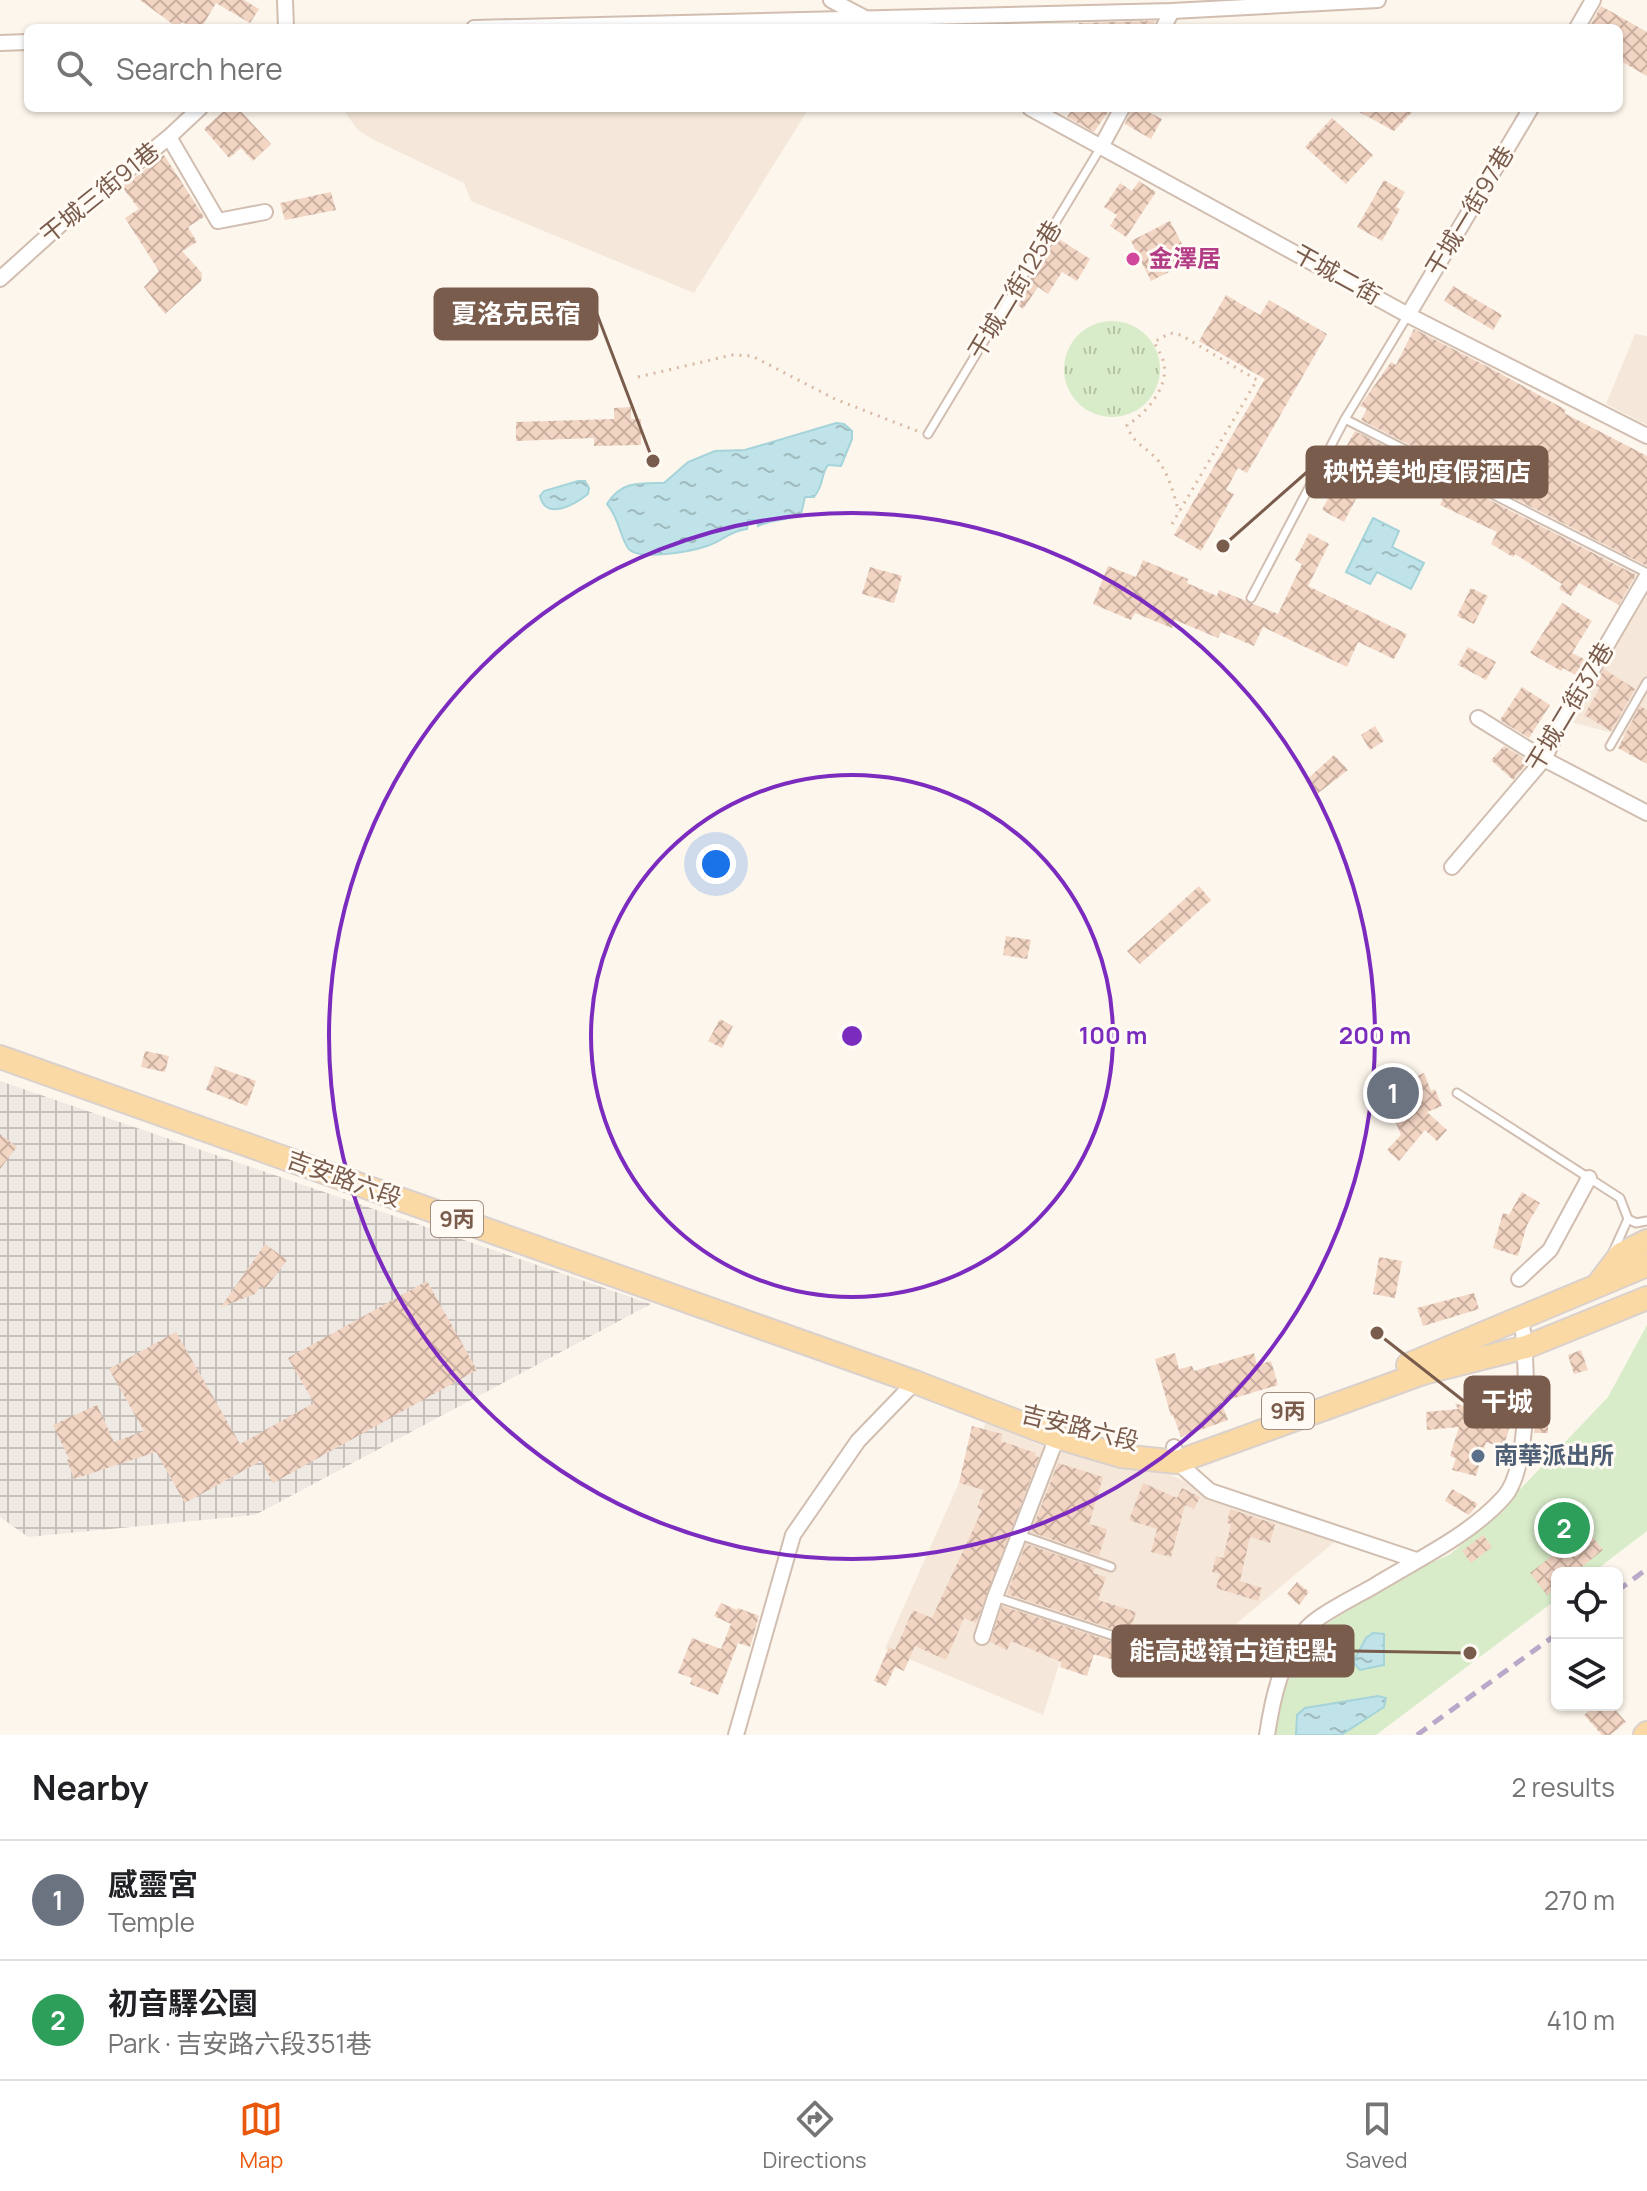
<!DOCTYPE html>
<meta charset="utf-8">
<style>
body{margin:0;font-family:Manrope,"Noto Sans TC",sans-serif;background:#f6f6f6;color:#202124}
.controls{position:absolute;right:24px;bottom:24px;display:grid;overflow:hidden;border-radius:12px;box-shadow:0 2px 6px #0004}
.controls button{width:72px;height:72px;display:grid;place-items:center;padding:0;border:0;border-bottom:2px solid #e0e0e0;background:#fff;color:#202124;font:40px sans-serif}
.you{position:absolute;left:716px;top:864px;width:28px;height:28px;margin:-20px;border:6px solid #fff;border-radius:50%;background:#1a73e8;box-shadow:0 0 0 12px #1a73e833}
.badge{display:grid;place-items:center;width:52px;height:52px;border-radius:50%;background:#ea580c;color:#fff;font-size:26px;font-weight:700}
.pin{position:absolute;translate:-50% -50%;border:4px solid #fff;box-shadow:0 2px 8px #0006}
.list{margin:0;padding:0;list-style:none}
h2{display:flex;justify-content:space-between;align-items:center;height:104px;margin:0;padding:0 32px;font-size:34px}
h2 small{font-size:26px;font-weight:400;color:#757577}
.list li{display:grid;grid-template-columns:52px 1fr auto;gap:24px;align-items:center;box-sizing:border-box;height:120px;padding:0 32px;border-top:2px solid #e0e0e0}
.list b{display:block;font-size:30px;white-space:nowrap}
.list p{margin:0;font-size:26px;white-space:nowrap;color:#757577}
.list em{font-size:26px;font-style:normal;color:#757577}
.icon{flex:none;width:44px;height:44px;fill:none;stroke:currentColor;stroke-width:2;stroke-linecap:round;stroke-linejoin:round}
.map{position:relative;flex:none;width:1647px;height:1735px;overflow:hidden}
.search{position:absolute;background:#fff;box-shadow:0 2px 6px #0004;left:24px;right:24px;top:24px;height:88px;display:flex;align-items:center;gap:20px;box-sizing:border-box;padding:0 28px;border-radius:12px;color:#757577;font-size:30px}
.sheet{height:344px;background:#fff}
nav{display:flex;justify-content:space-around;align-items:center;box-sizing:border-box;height:112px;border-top:2px solid #e0e0e0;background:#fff;font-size:22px;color:#757577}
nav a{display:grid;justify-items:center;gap:4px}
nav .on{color:#ea580c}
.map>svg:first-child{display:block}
</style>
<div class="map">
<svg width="1647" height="1735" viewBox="0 0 1647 1735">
<defs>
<pattern id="industrial-grid" width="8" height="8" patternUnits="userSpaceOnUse" patternTransform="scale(2)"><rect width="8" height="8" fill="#efe9e4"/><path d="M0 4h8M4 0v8" fill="none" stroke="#c7c0bb"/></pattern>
<pattern id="grass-tufts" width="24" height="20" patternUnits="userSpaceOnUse" patternTransform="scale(2)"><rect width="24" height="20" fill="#d8ecc9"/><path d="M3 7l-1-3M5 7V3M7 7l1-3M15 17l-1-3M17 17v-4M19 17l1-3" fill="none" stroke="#b4c2a5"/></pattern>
<pattern id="water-ripples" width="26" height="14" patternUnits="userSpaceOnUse" patternTransform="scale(2)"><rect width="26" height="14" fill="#bfe3e8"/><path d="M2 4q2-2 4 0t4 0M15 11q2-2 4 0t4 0" fill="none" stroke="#a0bbbe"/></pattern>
<pattern id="building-cross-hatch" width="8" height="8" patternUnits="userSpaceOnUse" patternTransform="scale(2)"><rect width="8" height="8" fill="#f3d5c3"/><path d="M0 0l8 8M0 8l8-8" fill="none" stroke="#cab0a1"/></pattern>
</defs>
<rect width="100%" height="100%" fill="#fdf6ec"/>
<g fill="#f5e8da">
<polygon points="342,108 809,108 694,293 471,201 464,183 370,138 357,129"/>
<polygon points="1635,334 1647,336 1647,425 1606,404"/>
<polygon points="1647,581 1647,742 1563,720"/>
<polygon points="986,1422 1050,1449 1170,1474 1217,1498 1337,1540 1178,1672 1064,1649 1043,1715 885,1649"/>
</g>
<polygon fill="#fde8e0" points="1519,1373 1515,1421 1464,1403 1463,1394"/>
<polygon fill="url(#industrial-grid)" points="0,1081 651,1304 255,1515 28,1537 0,1517"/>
<circle fill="url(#grass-tufts)" cx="1112" cy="369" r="48"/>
<polygon fill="#d8ecc9" points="1647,1325 1647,1531 1592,1573 1557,1573 1557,1599 1376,1735 1273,1735 1282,1696 1296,1663 1313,1633 1402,1575 1449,1555 1486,1525 1608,1397"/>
<g fill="url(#water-ripples)" stroke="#a5d3da" stroke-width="2">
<path d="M836,423L844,424L852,431V439L841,466L828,465C820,476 825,483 814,497H805L801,514C787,521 773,519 758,526L757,520H748L747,529C730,531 722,541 707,546C692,551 638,562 628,548C619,534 619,518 607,504C621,481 639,483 664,483L688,462L715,451L745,450Z"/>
<path d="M578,481H585L589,488L588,494C574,505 546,521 540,496L544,491Z"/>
<polygon points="1373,518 1399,531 1392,547 1424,563 1411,589 1377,572 1370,584 1346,572"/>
<polygon points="1373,1633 1384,1634 1384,1665 1360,1670 1353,1662 1366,1638"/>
<polygon points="1378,1696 1386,1698 1384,1707 1341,1735 1296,1735 1297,1715 1305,1708"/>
</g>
<g fill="url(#building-cross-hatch)">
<polygon points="140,0 244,0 259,9 250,23 216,3 201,28 194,28 182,22 178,28"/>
<polygon points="1601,6 1647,32 1647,76 1619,60 1619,28 1589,28"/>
<polygon points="1155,21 1153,28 1079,28 1079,23"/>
<polygon points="227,108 238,108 271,144 253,161 241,148 229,158 204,129"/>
<polygon points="1073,108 1111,108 1094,132 1067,117"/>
<polygon points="1132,108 1141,108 1162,119 1151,139 1125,124"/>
<polygon points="1352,108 1416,108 1394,131"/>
<polygon points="1332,118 1373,155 1346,184 1305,147"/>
<polygon points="164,155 204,217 188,227 197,242 182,251 202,273 201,281 165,314 144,287 159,271 125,218 139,209 122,187"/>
<polygon points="1384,180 1405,192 1396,207 1400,209 1382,241 1357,227"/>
<polygon points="1139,181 1156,192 1126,237 1110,226 1117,215 1104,207 1120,183 1132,191"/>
<polygon points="331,192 336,210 285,220 280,203"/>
<polygon points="1170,221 1191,261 1151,281 1131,241"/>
<polygon points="1056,237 1090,259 1077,281 1062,272 1048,294 1038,287 1023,309 1015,303"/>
<polygon points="1453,286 1502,315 1493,330 1444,301"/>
<polygon points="1226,295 1260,315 1269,300 1327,334 1247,473 1238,468 1226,490 1234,494 1201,551 1174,535 1265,379 1199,341"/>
<polygon points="1414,329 1492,369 1566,410 1564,413 1647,456 1647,566 1361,420 1367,409 1360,406 1391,362 1396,365"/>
<polygon points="631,407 631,419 641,419 641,445 594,446 594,438 516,441 516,422 614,419 614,408"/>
<polygon points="1355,431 1636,575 1619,605 1579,583 1571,596 1559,589 1562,584 1515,554 1513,557 1491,544 1497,532 1440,505 1443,498 1346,447"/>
<polygon points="1336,483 1358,495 1344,522 1322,510"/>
<polygon points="1309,533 1329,544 1308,586 1407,634 1394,659 1358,642 1347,667 1263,627 1254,646 1221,632 1218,638 1175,620 1172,628 1135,613 1131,620 1093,604 1108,566 1136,577 1143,560 1188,579 1187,583 1217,596 1219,590 1278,614 1302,564 1295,560"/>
<polygon points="870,567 902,576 894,603 862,594"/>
<polygon points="1471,588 1488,596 1474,624 1457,616"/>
<polygon points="1562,603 1592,621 1572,653 1586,660 1577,676 1563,668 1561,671 1530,653"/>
<polygon points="1468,647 1496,662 1486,680 1458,665"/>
<polygon points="1604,669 1635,689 1611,731 1584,715 1600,688 1595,685"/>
<polygon points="1522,687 1550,705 1529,738 1500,720"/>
<polygon points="1640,706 1647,710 1647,764 1618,748"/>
<polygon points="1375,726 1384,741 1370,750 1361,735"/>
<polygon points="1504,746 1529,761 1513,780 1491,760"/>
<polygon points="1334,755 1348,770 1317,794 1305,781"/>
<polygon points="1199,886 1211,900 1140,964 1127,951"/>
<polygon points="1006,936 1031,940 1027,959 1003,955"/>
<polygon points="720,1019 733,1026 722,1048 708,1041"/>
<polygon points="145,1051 169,1056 165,1072 141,1067"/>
<polygon points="215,1066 256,1081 247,1106 206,1090"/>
<polygon points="1404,1071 1408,1080 1424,1073 1431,1091 1435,1089 1442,1106 1427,1112 1447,1130 1437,1141 1425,1130 1399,1161 1387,1150 1401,1135 1392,1113 1380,1118 1371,1095 1391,1086 1388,1078"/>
<polygon points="0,1134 17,1147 0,1169"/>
<polygon points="1522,1192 1540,1203 1527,1225 1518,1256 1493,1248 1503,1213 1509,1215"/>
<polygon points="265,1244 287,1260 265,1289 260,1286 255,1294 221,1307"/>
<polygon points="1379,1257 1402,1261 1395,1298 1373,1294"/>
<polygon points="427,1281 477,1370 273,1483 261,1461 185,1503 156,1452 74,1479 67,1460 69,1459 53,1425 97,1405 114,1442 144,1431 109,1369 176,1332 240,1444 314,1403 288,1358"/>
<polygon points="1474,1293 1479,1309 1423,1326 1417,1308"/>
<polygon points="1581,1350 1588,1370 1574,1374 1568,1355"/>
<polygon points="1175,1353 1179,1369 1192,1366 1194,1371 1254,1353 1257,1365 1271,1361 1278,1385 1221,1402 1228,1420 1181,1437 1173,1415 1171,1416 1155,1359"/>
<polygon points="1455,1403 1511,1423 1503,1448 1486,1442 1476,1476 1452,1470 1456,1458 1450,1456 1459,1427 1427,1430 1426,1412 1458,1409"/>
<polygon points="1548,1416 1548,1433 1534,1433 1535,1417"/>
<polygon points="972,1426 1002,1434 1001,1441 1036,1453 1035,1456 1039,1457 976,1623 964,1618 946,1660 915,1646 904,1671 895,1667 886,1686 874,1681 889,1647 895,1650 913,1610 932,1618 982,1510 977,1508 984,1490 959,1483"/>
<polygon points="1058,1463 1103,1477 1089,1524 1107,1529 1099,1556 1031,1532"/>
<polygon points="1143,1483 1177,1498 1182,1488 1200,1497 1194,1509 1185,1505 1171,1557 1151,1552 1157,1529 1129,1520"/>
<polygon points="1452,1489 1478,1504 1469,1515 1445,1501"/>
<polygon points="1230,1509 1275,1524 1270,1543 1250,1537 1240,1581 1262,1588 1258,1601 1216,1588 1220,1574 1212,1572 1216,1556 1223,1558 1231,1524 1227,1523"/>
<polygon points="1586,1529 1603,1550 1574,1573 1557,1573 1557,1587 1547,1595 1530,1573"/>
<polygon points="1483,1535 1492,1547 1471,1563 1462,1551"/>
<polygon points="1026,1544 1095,1568 1093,1573 1106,1577 1098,1600 1136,1612 1123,1653 1117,1661 1094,1654 1087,1676 1060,1667 1061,1662 1011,1641 1007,1650 990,1642 1002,1606 1112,1642 1120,1639 1120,1634 1116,1630 1007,1594"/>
<polygon points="1297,1582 1309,1592 1299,1605 1287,1594"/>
<polygon points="721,1603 737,1610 738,1608 759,1616 750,1647 738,1643 718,1695 690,1684 692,1678 678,1673 692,1638 721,1649 731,1624 714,1616"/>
<polygon points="1596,1705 1611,1705 1626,1722 1610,1735 1602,1735 1584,1715"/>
</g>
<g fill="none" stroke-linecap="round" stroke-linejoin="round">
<defs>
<g id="service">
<polyline points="1408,315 1345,419 1647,573"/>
<polyline points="928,434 1101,147"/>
<polyline points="1251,598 1345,419"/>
<polyline points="1610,746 1647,682"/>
<polyline points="1457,1093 1620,1198 1628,1219 1613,1252"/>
<polyline points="1628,1219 1636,1223 1647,1221"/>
<polyline points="1020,1535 1111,1567"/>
<polyline points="995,1597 1114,1636"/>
</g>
<g id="minor">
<polyline points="285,0 286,28"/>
<polyline points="831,0 884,28"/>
<polyline points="474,28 1172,11 1378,0"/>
<polyline points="1163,28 1172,11"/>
<polyline points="1577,28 1593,0"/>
<polyline points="0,43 28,42"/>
<polyline points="1030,108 1408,315 1647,436"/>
<polyline points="169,137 218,221 265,212"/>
<polyline points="1101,147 1122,108"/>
<polyline points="0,279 62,223 169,137 200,108"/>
<polyline points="1408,315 1531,108"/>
<polyline points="1478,718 1544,759 1647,813"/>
<polyline points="1452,867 1544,759 1563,720 1647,576"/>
<polyline points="1519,1279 1550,1250 1589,1178"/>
<polyline points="1174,1447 1177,1462 1210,1491 1416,1560"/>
<polyline points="982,1637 995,1597 1059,1432"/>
<polyline points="736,1735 793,1535 858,1441 915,1382"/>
<path d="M1267,1735C1273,1695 1281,1660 1307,1628C1318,1615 1357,1596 1374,1586C1418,1559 1469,1536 1504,1497C1531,1467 1528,1357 1521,1318"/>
</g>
<g id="primary">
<polyline points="0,1057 915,1382 1057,1437 1121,1456 1177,1462 1423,1373 1526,1347 1647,1298"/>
<polyline points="1599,1283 1621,1254 1647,1241"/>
<polyline points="1408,1365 1647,1265"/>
<polyline points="1645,1735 1647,1733"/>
</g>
</defs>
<use href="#service" stroke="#d1beb0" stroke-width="11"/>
<use href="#minor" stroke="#d1beb0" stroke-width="18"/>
<use href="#primary" stroke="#dad1cd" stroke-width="26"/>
<g stroke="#d9b8a5" stroke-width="3" stroke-dasharray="2 6" stroke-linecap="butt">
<polyline points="638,377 732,355 752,356 835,399 917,431"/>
<path d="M1172,524L1179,512L1257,380L1181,335L1170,333L1154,342C1157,348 1161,354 1163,360C1171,385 1147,413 1127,425C1133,446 1149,447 1160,463C1170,478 1174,496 1179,512"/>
</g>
<use href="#service" stroke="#fff" stroke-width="7"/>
<use href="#minor" stroke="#fff" stroke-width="14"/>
<use href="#primary" stroke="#fbd9a5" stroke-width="22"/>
<g stroke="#b9a8c9" stroke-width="5" stroke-dasharray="12 8" stroke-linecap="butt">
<polyline points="1617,1591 1647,1569"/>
<polyline points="1417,1735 1557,1634"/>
</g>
</g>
<g fill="none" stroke="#7b2cbf" stroke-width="4">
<circle cx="852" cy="1036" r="261"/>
<circle cx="852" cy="1036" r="523"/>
</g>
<circle fill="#d1479c" stroke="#fffaf3" stroke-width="3" cx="1133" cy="259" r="8"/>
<circle fill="#5c6f8a" stroke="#fffaf3" stroke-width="3" cx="1478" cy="1456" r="8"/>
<g text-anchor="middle" stroke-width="6" stroke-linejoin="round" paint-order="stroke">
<g fill="#fffaf3" stroke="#a28b7f" stroke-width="2">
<rect x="431" y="1201" width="52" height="36" rx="6"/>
<rect x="1262" y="1393" width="52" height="36" rx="6"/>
</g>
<g font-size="22" font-weight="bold" fill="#7a5c4d">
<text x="457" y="1227">9丙</text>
<text x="1288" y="1419">9丙</text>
</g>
<g font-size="24" fill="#7a5c4d" stroke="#fffaf3">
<text transform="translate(100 193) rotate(-39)" y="8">干城三街91巷</text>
<text transform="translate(1470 211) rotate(-59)" y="8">干城一街97巷</text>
<text transform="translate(1337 275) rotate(29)" y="8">干城二街</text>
<text transform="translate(1015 290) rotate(-59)" y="8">干城二街125巷</text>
<text transform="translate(1570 707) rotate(-59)" y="8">干城二街37巷</text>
<text transform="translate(344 1179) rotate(20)" y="8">吉安路六段</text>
<text transform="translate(1080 1428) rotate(14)" y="8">吉安路六段</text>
</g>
<g font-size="24" font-weight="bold" fill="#b23c85" stroke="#fffaf3" text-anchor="start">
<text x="1149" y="267">金澤居</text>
</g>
<g font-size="24" font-weight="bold" fill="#4e5e75" stroke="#fffaf3" text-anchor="start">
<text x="1494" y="1464">南華派出所</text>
</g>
</g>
<circle cx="852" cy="1036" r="12" fill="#7b2cbf" stroke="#fffaf3" stroke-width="4"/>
<g font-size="24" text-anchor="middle" font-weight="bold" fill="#7b2cbf" stroke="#fffaf3" stroke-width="6" stroke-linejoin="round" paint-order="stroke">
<text x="1113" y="1044">100 m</text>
<text x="1375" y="1044">200 m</text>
</g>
<path fill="none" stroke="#7a5c4d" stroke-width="3" d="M653 461L597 314M1223 546L1307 472M1377 1333L1465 1402M1470 1653L1353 1651"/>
<g fill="#7a5c4d" stroke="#fffaf3" stroke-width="3">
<circle cx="653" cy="461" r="8"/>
<circle cx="1223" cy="546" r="8"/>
<circle cx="1377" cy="1333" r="8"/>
<circle cx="1470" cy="1653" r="8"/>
</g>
<g fill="#7a5c4d" stroke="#7a5c4d" stroke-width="3">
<rect x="435" y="289" width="162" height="50" rx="8"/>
<rect x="1307" y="447" width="240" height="50" rx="8"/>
<rect x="1465" y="1377" width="84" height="50" rx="8"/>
<rect x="1113" y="1626" width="240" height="50" rx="8"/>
</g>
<g font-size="26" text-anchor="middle" font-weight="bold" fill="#fff">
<text x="516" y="323">夏洛克民宿</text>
<text x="1427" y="481">秧悦美地度假酒店</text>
<text x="1507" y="1411">干城</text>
<text x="1233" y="1660">能高越嶺古道起點</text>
</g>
</svg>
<div class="controls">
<button><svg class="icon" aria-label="locate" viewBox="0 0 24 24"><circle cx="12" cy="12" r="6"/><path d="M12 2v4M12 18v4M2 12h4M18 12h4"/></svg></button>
<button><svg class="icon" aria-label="layers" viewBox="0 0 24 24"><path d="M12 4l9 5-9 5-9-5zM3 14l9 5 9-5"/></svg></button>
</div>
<div class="you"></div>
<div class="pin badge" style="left:1393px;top:1093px;background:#6b7280">1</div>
<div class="pin badge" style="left:1564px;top:1528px;background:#2e9e5b">2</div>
<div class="search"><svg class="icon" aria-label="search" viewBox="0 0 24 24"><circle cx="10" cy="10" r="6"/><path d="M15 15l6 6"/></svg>Search here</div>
</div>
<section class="sheet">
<h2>Nearby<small>2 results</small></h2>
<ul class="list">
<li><span class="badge" style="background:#6b7280">1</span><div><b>感靈宮</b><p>Temple</p></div><em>270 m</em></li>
<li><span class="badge" style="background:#2e9e5b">2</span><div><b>初音驛公園</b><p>Park · 吉安路六段351巷</p></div><em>410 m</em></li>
</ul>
</section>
<nav>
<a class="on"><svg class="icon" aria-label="map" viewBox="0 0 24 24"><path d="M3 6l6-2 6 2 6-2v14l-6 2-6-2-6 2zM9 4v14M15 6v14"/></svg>Map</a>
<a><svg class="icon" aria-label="directions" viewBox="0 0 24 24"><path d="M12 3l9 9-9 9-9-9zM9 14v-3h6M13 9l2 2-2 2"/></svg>Directions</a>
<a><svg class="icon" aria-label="saved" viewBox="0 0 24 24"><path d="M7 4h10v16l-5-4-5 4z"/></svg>Saved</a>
</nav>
